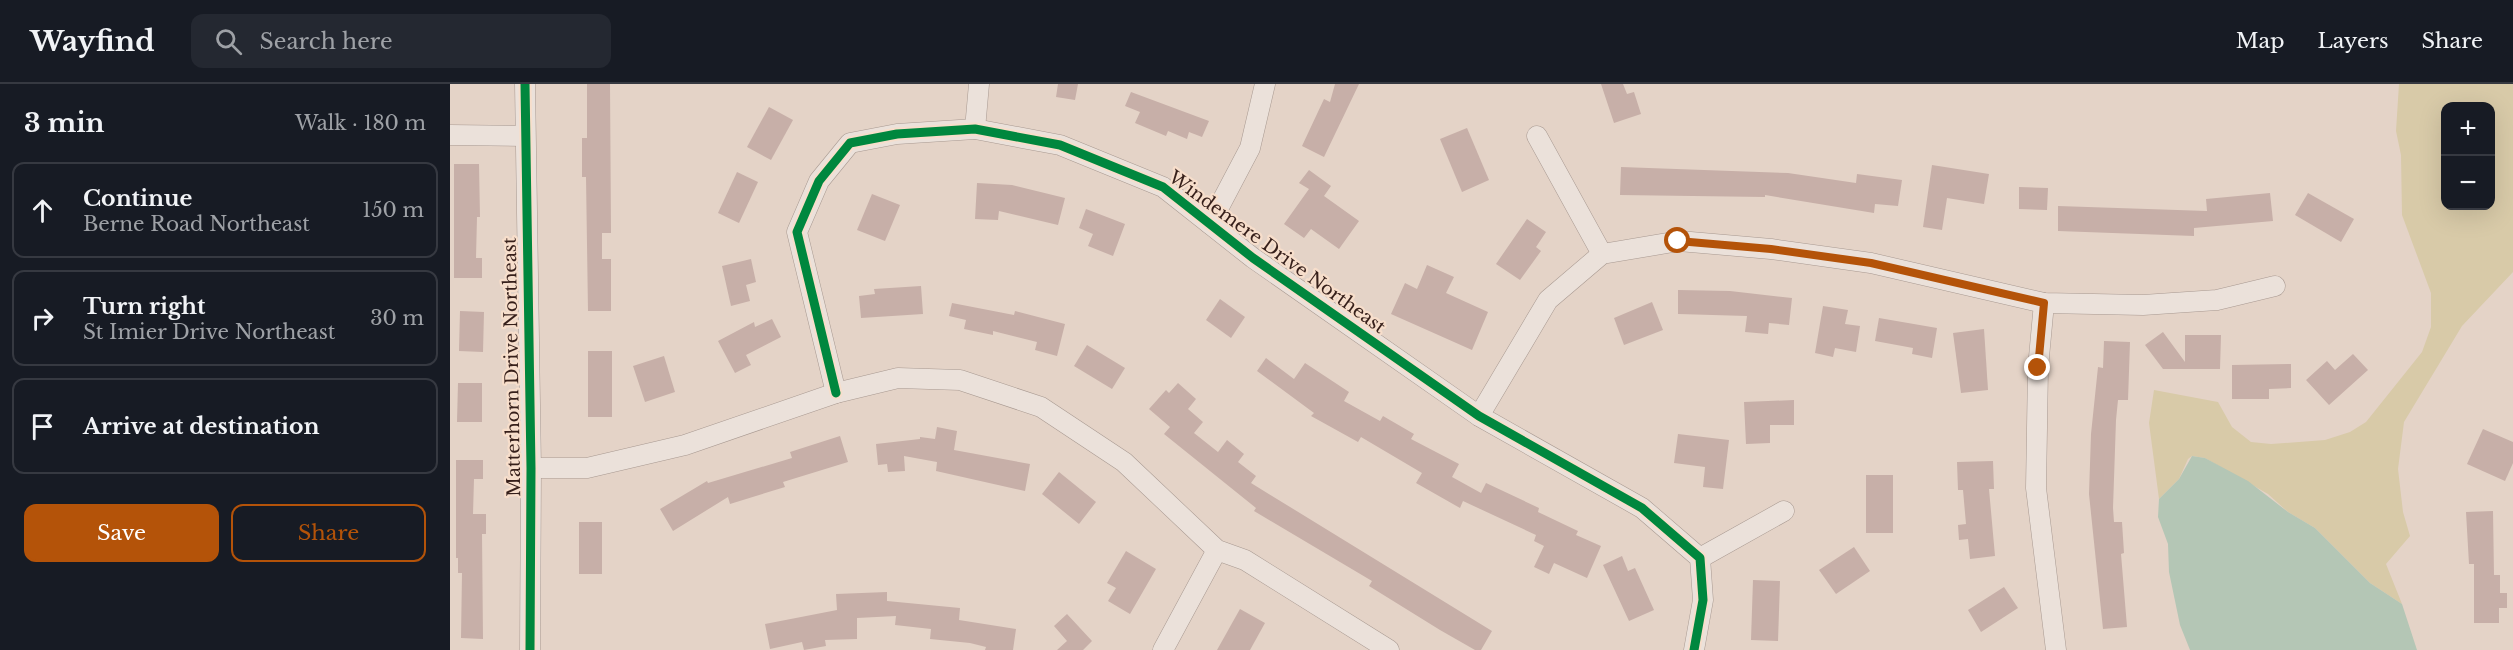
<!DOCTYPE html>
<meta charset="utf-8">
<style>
body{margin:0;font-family:"Libre Baskerville",serif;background:#242831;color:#f1f3f6}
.controls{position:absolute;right:18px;top:18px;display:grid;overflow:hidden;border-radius:12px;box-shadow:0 6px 24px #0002}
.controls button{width:54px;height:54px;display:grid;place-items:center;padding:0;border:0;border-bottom:2px solid #363941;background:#171b24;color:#f1f3f6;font:30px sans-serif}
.stop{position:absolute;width:18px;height:18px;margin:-14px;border:4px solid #b45309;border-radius:50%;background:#fff}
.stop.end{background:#b45309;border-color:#fff;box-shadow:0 2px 6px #0008}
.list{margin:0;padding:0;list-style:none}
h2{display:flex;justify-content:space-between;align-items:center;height:78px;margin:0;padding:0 24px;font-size:26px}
h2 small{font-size:20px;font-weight:400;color:#9ea1a6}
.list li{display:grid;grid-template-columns:39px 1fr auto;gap:18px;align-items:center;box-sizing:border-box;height:96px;margin:0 12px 12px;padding:0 12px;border:2px solid #363941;border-radius:12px}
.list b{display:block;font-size:22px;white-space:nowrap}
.list p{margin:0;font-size:20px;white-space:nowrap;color:#9ea1a6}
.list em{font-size:20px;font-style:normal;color:#9ea1a6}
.actions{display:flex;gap:12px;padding:18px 24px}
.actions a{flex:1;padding:14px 0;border:2px solid #b45309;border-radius:12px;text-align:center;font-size:21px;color:#b45309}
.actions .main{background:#b45309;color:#fff}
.icon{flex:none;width:33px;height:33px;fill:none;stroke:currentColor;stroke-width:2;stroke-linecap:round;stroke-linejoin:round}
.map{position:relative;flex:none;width:2063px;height:566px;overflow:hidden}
header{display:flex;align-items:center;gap:36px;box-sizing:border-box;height:84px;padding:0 30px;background:#171b24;border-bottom:2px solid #363941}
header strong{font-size:28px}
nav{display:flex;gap:33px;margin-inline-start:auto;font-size:21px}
.search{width:420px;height:54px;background:#242831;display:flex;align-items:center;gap:15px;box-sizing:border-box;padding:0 21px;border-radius:12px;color:#9ea1a6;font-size:22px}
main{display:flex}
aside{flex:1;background:#171b24}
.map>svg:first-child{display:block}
</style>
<header>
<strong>Wayfind</strong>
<div class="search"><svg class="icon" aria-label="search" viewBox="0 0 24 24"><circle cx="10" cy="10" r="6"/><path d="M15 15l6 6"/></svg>Search here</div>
<nav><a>Map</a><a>Layers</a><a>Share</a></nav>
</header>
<main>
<aside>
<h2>3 min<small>Walk · 180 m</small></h2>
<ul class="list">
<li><svg class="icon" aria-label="ahead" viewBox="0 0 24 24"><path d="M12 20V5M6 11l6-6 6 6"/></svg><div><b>Continue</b><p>Berne Road Northeast</p></div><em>150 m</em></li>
<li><svg class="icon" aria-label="right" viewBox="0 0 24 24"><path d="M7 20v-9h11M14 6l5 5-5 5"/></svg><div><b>Turn right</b><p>St Imier Drive Northeast</p></div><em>30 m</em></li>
<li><svg class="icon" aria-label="arrive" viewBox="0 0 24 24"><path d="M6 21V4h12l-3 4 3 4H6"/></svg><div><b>Arrive at destination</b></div></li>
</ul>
<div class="actions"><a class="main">Save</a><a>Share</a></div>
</aside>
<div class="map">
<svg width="2063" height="566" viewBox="0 0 2063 566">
<rect width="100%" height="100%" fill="#e4d3c7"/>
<path fill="#d8caa8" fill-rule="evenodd" d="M1949,0H2063V188L2012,242L1954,338L1948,385L1953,428L1960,452L1936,480L1952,520L1920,499L1865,444L1838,428L1818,410L1755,374L1742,372L1738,375L1729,395L1709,415L1699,339L1704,306L1768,318L1782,343L1801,358L1821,360L1875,356L1900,348L1916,338L1972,268L1981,243V209L1952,131L1951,71L1946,47ZM1996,22H2040V122H1996Z"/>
<polygon fill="#b4c6b5" points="1742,372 1755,374 1798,397 1838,428 1865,444 1920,499 1952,520 1967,566 1740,566 1730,541 1719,488 1718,460 1708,433 1709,415 1729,395"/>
<g fill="#c7afa8">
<polygon points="137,0 160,0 161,149 152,149 152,175 161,175 161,227 138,227 136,93 132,93 132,54 137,54"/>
<polygon points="608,0 628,0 625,16 606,13"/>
<polygon points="885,0 909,0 874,73 852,62 874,15 880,18"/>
<polygon points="1151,0 1173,0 1177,10 1184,8 1191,30 1164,39"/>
<polygon points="681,8 759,37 752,53 739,48 737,55 718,47 716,52 685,39 690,28 675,22"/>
<polygon points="319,23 343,36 321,76 297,63"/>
<polygon points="1017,44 1039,96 1012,108 990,55"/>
<polygon points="4,80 29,80 30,133 27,133 26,174 32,174 32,194 4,194"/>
<polygon points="1482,81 1539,90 1534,120 1497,114 1492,146 1473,143"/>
<polygon points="1171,83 1338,89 1406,99 1407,90 1452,96 1448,122 1425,120 1424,129 1315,111 1315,113 1170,111"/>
<polygon points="859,86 881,102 874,112 909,137 889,165 861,145 854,154 834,140 859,105 849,99"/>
<polygon points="287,88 308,98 289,139 268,129"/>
<polygon points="527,99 562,101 615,114 608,141 549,127 548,136 525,135"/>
<polygon points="1569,103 1598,104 1597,126 1569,125"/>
<polygon points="1820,109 1823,137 1744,144 1744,152 1608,147 1608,122 1757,127 1756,115"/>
<polygon points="1858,109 1904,135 1891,158 1845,131"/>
<polygon points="422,110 450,121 435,157 407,146"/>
<polygon points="636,125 675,140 663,172 638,162 643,150 629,144"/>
<polygon points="1077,135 1096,148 1086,163 1091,167 1070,196 1046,180"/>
<polygon points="301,175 306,198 296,201 300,217 281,222 272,182"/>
<polygon points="977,181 1004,193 996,209 1038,228 1022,266 941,230 955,199 967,205"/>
<polygon points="471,202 473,230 411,234 409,212 425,210 424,205"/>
<polygon points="1228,206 1280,207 1342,214 1339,241 1319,239 1318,250 1295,248 1297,232 1228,230"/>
<polygon points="770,215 795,233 781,254 756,236"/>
<polygon points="1202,218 1213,246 1174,261 1164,234"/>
<polygon points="502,219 564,231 565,227 615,240 607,272 585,266 587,258 543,247 543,251 514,245 516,236 499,232"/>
<polygon points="1373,222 1398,226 1395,240 1410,242 1406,268 1385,264 1383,273 1365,269"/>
<polygon points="10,227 34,228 33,268 9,267"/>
<polygon points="1429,234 1487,244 1482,274 1462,270 1463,264 1425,257"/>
<polygon points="322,235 331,253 296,271 301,281 285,289 268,257 304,238 305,243"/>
<polygon points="1534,245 1538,306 1511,309 1503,249"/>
<polygon points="1713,248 1735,278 1735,251 1771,251 1770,285 1713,285 1695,261"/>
<polygon points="1654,257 1680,258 1678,316 1668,316 1666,336 1663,424 1664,438 1672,438 1674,469 1671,470 1677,543 1653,545 1639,410 1641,350 1648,283 1653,284"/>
<polygon points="637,261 675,284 662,305 624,282"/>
<rect x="138" y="267" width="24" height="66"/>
<polygon points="1903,270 1918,286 1879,321 1856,296 1877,277 1885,286"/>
<polygon points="214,272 225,308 195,318 183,282"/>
<polygon points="816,274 844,295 855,279 899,308 894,317 930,337 933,332 964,350 961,355 1009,380 1002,393 1031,409 1036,399 1089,424 1088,428 1128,447 1126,451 1151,462 1137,494 1104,479 1099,490 1084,483 1094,462 1084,457 1086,451 1013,417 1010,424 966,399 972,389 911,353 908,358 861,332 864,329 807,287"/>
<polygon points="1841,280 1841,304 1819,305 1819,315 1782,315 1782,281"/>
<polygon points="8,299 32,299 32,338 7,338"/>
<polygon points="728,299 746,315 738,325 753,338 744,349 768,368 777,356 794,370 788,378 806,392 801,399 1042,547 1031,566 1025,566 990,546 919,502 922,497 804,427 806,424 714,350 720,343 699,325 716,306 719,309"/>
<polygon points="1344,316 1344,341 1320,341 1320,359 1296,360 1294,318"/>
<polygon points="487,343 507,347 504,366 580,380 575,407 486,387 487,378 454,372 455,387 438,388 437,380 428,381 426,360 470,355 470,353 485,355"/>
<polygon points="2033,345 2063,358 2063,379 2055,397 2017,380"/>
<polygon points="1228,350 1279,356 1273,405 1253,403 1255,383 1224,379"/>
<polygon points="390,352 398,378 333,398 335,403 280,420 278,413 223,447 210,425 257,397 258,399 342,374 340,368"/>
<polygon points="6,376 33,376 33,395 24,395 23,430 36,430 36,450 32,450 33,555 11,554 12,489 8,489 8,474 6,474"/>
<polygon points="1543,377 1544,405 1539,405 1545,472 1520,475 1518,455 1509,456 1508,441 1516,440 1513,406 1508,406 1507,378"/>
<polygon points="609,388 646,418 629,440 592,410"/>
<rect x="1416" y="391" width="27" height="58"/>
<polygon points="2043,427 2044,491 2050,491 2050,509 2057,509 2057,524 2049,524 2049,539 2024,539 2024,480 2019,480 2016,428"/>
<rect x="129" y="438" width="23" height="52"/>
<polygon points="1404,463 1420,487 1386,510 1369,486"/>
<polygon points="676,467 706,485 680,530 658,517 666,504 657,499"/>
<polygon points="1172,472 1178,487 1185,484 1204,526 1179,537 1153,481"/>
<polygon points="1303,496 1330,497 1328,557 1301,556"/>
<polygon points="1554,503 1568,524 1531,548 1518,526"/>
<polygon points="437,508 437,517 510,524 509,536 566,545 563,566 535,566 536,563 520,559 480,555 481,545 445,541 446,532 407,534 407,555 375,556 376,562 354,566 352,558 320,565 315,540 387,526 386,510"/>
<polygon points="790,525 815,539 800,566 767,566"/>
<polygon points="617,530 642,557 633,566 607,566 617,557 604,542"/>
</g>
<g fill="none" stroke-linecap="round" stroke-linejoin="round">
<defs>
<g id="minor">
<polyline points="75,0 81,384 80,566"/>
<polyline points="525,45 529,0"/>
<polyline points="0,51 75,52"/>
<polyline points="1087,52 1152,170"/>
<polyline points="760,140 800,64 815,0"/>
<polyline points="1594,219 1588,284 1586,404 1606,566"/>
<polyline points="386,309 347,148 369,97 400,59 447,50 525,45 610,61 713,103 803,174 1029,332 1192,424 1250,474 1253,516 1244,566"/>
<polyline points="1029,332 1098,216 1152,170 1229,157 1321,165 1421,179 1594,219 1693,221 1767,216 1825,202"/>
<polyline points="81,384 137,384 235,361 386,309 448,294 510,296 591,323 674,378 767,466 795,476 939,566"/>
<polyline points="1250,474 1334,427"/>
<polyline points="713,566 767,466"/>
</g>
</defs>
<use href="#minor" stroke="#a89991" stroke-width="21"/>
<use href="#minor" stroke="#ebe1da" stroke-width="20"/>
<defs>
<g id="cycleway">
<polyline points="75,0 81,384 80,566"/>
<polyline points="386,309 347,148 369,97 400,59 447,50 525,45 610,61 713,103 803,174 1029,332 1192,424 1250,474 1253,516 1244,566"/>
</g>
</defs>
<use href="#cycleway" stroke="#f7decb" stroke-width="13"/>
<use href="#cycleway" stroke="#00873e" stroke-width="9"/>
</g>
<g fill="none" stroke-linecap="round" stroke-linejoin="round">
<polyline stroke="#b45309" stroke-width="8" points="1228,157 1321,165 1421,179 1594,219 1588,284"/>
</g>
<g text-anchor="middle" stroke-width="4.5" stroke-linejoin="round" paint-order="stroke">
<g font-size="18" fill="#361f1a" stroke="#f7decb">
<text transform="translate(827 168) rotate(36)" y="6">Windemere Drive Northeast</text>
<text transform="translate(62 283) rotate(-91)" y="6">Matterhorn Drive Northeast</text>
</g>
</g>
</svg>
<div class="controls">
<button>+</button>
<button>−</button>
</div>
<div class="stop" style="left:1228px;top:157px"></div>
<div class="stop end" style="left:1588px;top:284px"></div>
</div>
</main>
